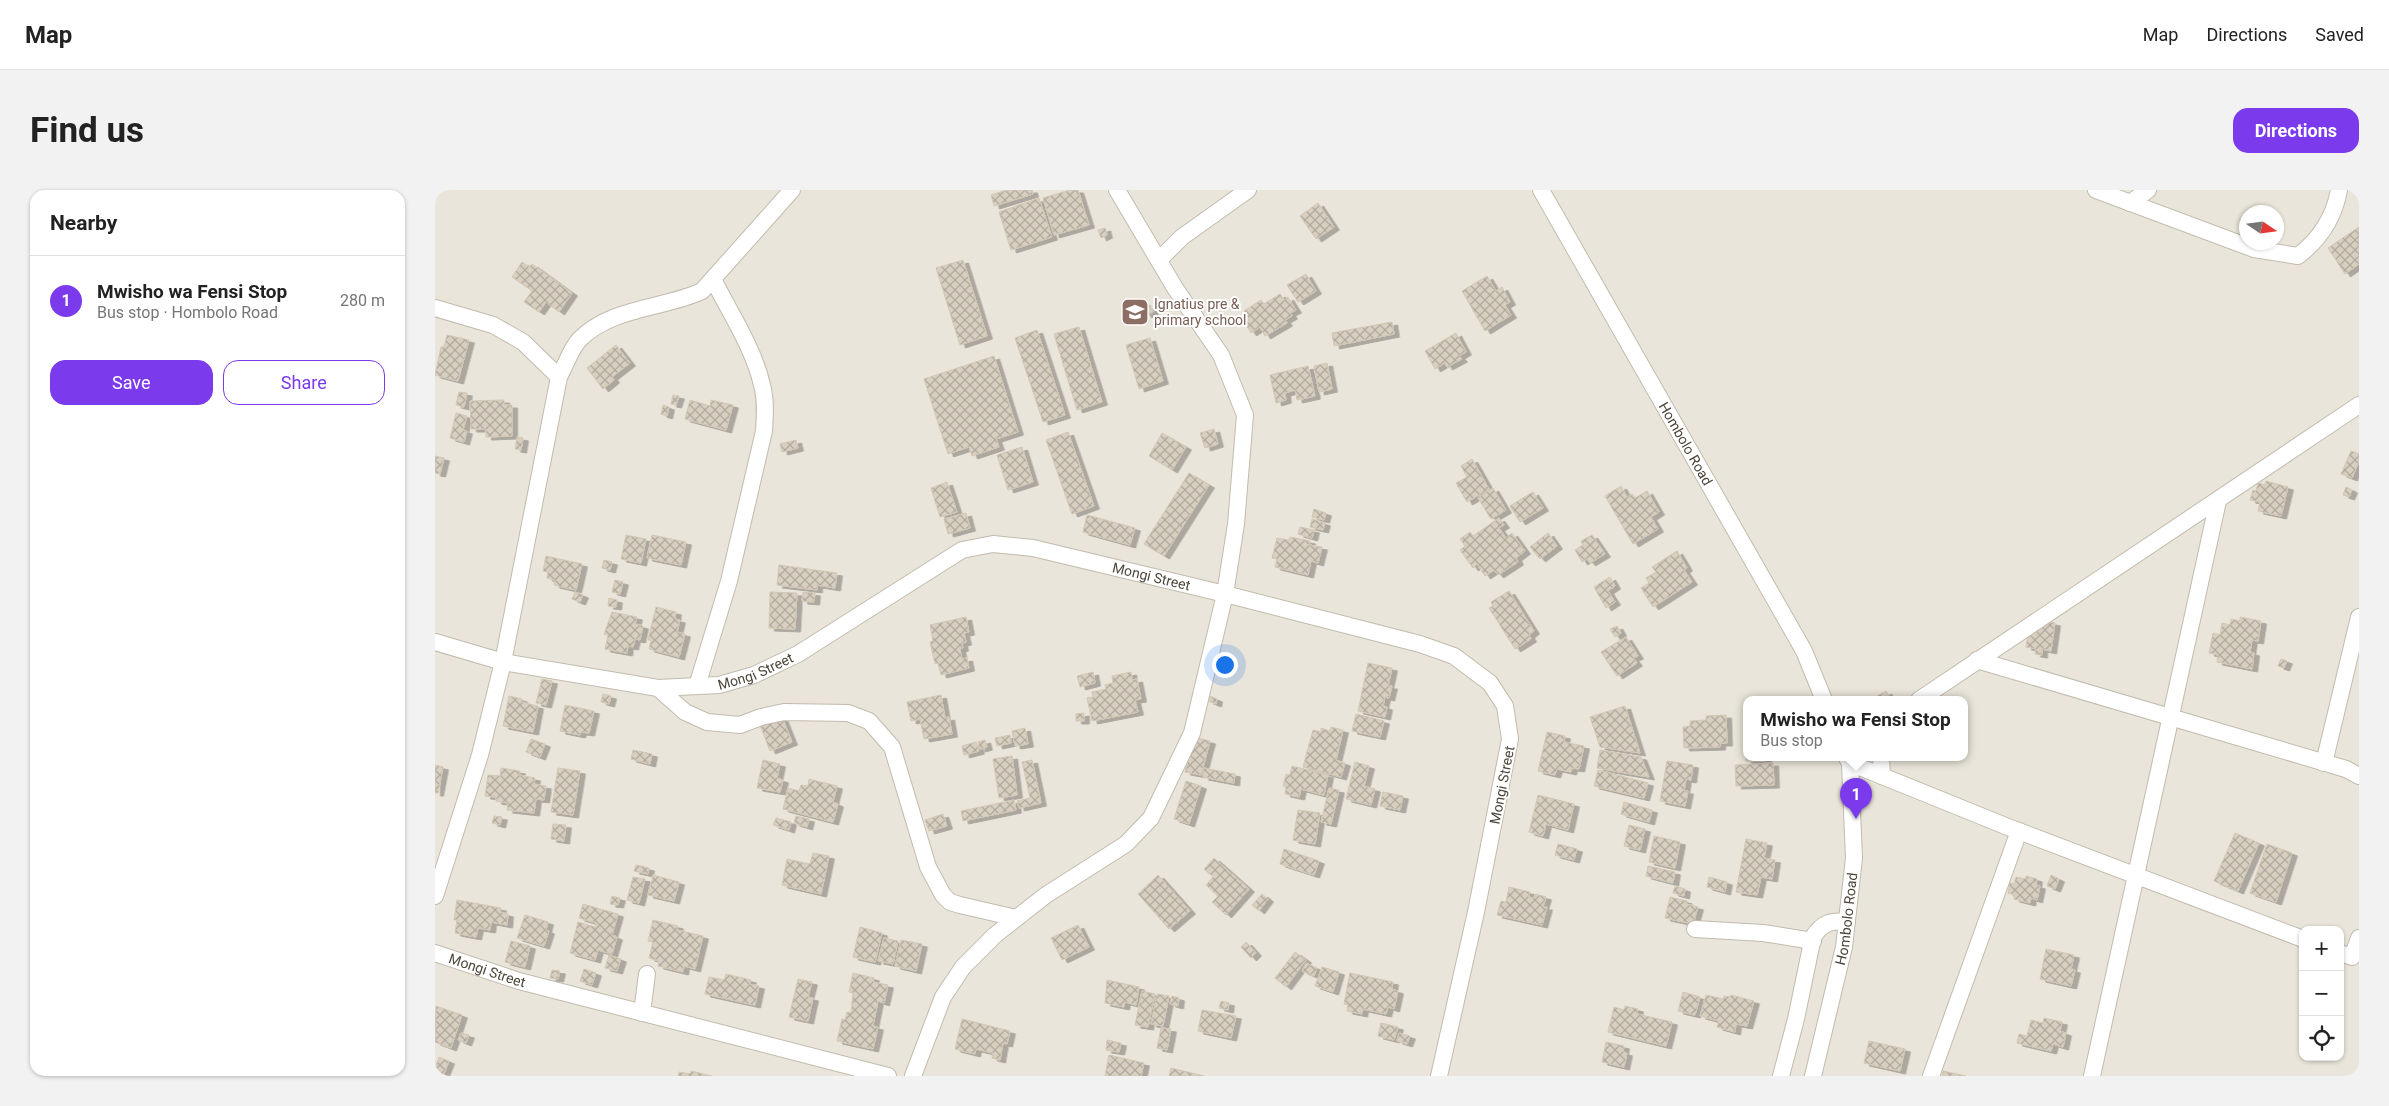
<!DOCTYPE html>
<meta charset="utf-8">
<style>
body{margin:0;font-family:Roboto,sans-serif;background:#f2f2f2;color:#222}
.controls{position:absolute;right:15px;bottom:15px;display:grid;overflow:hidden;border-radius:10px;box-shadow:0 1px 4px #0004}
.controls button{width:45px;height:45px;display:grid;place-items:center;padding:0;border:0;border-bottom:1px solid #e0e0e0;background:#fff;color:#222;font:25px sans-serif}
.compass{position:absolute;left:1804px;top:15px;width:45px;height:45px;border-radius:50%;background:#fff;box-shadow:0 1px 4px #0004;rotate:103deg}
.you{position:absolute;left:789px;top:474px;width:18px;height:18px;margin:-12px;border:4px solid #fff;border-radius:50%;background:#1a73e8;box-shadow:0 0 0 8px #1a73e833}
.badge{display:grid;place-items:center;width:32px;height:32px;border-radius:50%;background:#7c3aed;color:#fff;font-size:16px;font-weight:700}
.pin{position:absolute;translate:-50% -41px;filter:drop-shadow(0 1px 2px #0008)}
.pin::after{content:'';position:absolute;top:26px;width:18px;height:15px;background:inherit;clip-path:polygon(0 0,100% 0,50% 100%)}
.popup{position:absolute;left:1308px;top:506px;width:225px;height:65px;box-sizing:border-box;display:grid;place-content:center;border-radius:10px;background:#fff;filter:drop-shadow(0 1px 4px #0005);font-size:16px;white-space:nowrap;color:#767676}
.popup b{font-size:19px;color:#222}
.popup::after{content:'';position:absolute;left:50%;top:100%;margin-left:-10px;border:10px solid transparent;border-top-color:#fff}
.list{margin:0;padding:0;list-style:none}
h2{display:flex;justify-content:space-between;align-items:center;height:65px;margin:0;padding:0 20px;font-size:21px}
h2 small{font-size:16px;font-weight:400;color:#767676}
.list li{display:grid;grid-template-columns:32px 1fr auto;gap:15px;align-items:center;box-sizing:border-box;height:90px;padding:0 20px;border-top:1px solid #e0e0e0}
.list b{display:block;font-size:19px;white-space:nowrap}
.list p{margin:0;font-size:16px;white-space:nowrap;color:#767676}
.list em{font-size:16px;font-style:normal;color:#767676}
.actions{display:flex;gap:10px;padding:15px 20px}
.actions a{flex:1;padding:11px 0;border:1px solid #7c3aed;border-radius:15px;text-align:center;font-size:18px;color:#7c3aed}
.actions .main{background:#7c3aed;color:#fff}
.icon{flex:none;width:28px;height:28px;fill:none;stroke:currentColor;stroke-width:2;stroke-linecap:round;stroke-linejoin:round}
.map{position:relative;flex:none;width:1924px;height:886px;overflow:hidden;border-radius:15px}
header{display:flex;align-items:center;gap:30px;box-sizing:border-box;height:70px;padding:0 25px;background:#fff;border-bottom:1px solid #e0e0e0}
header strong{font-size:24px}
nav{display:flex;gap:28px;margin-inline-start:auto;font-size:18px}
.intro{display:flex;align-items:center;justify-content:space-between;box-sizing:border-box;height:120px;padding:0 30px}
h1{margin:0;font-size:35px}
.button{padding:12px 22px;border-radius:15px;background:#7c3aed;color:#fff;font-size:18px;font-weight:700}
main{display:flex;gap:30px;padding:0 30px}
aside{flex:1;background:#fff;border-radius:15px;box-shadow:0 1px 4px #0004}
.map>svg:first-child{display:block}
</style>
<header>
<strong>Map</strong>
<nav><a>Map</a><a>Directions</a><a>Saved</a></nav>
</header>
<div class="intro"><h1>Find us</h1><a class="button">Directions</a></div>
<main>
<aside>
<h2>Nearby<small></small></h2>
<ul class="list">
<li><span class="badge">1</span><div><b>Mwisho wa Fensi Stop</b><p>Bus stop · Hombolo Road</p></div><em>280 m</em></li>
</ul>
<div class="actions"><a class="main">Save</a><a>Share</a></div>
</aside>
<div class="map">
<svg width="1924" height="886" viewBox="0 0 1924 886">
<defs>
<pattern id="building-cross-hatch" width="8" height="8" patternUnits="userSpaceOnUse" patternTransform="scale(1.25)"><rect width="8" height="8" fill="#d8cfc1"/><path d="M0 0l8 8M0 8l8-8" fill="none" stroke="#b1aa9e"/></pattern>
<filter id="shadow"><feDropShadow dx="5.5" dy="3" stdDeviation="0" flood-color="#0004"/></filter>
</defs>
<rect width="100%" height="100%" fill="#f6f3ec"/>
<path fill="#eae5da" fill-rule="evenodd" d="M0,0H1924V886H0ZM1812,22H1842V52H1812ZM1312,510H1530V568H1312ZM1868,740H1905V867H1868Z"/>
<g fill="url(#building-cross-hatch)" stroke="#d3c7b4" filter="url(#shadow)">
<polygon points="572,0 597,0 598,4 559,16 556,5"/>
<polygon points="635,0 643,0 654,35 619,45 608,8"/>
<polygon points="604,8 617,47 576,60 564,22"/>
<polygon points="883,13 899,37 881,49 865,26"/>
<polygon points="1924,37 1924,74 1910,84 1893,58"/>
<polygon points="670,38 672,45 666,48 663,40"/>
<polygon points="528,70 552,146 525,155 501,78"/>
<polygon points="87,72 94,77 97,74 137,103 124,122 111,112 104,122 89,112 97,101 77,87"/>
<polygon points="871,84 881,101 863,112 852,95"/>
<polygon points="1052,86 1061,101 1067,97 1075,112 1070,115 1076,125 1050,141 1027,101"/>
<polygon points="845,104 849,110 853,107 861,120 855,123 857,126 850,130 852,133 830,146 825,137 816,143 810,133 814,130 809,121 826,110 829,114"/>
<polygon points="715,115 718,122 711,125 708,118"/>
<polygon points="957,132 959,144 899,156 897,143"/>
<polygon points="644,137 667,212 642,220 619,144"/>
<polygon points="602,140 630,225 608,232 580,148"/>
<polygon points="1021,143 1031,162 1024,166 1027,169 1012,177 1010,173 1000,179 990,161"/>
<polygon points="12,145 34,150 23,191 0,185 6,157 9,157"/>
<polygon points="715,148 728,191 704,199 691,155"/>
<polygon points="181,155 195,173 177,187 179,190 168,199 152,178"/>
<polygon points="559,166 583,242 561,249 564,257 537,266 534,257 513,264 489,189"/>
<polygon points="892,173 897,199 884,202 879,176"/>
<polygon points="873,176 880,206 862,210 860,200 850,203 851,210 841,213 835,185"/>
<polygon points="24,202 32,203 29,217 21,215"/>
<polygon points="238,205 244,206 241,215 236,214"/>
<polygon points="69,210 69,215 77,215 77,246 51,247 51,239 36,239 35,211"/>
<polygon points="255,210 275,216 276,210 298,215 291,240 250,229"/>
<polygon points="228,215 234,217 232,226 226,224"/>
<polygon points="21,223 32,226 28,240 32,241 29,252 15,248"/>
<polygon points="779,239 783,254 770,258 765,243"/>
<polygon points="633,242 659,316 637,324 611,250"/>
<polygon points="727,243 751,257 737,280 714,266"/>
<polygon points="82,247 88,248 86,260 80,259"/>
<polygon points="361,250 363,258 347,262 345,254"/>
<polygon points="587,257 598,292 573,300 562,265"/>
<polygon points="1916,261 1924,264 1924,271 1917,288 1906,284"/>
<polygon points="0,266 9,268 5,284 0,283"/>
<polygon points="1037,269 1054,299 1032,312 1021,293 1032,287 1026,276"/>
<polygon points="754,283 774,295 729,366 709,354"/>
<polygon points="1831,291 1853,297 1846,326 1823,321 1825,312 1815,310 1818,300 1821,301 1823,293 1830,295"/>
<polygon points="512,292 522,322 505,327 496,298"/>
<polygon points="1186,296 1192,307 1197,304 1200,308 1212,301 1224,322 1216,327 1223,339 1198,354 1170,306"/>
<polygon points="1911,297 1917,300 1914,307 1908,305"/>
<polygon points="1058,298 1071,320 1056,329 1043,308"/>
<polygon points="1098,302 1108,318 1085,332 1075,316"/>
<polygon points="879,319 891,323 889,330 877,327"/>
<polygon points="531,323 535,338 513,344 509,329"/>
<polygon points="652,325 700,338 695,355 648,342"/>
<polygon points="1064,328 1069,335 1064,338 1071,348 1077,343 1090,361 1081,368 1083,372 1063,385 1059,380 1050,386 1042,374 1038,378 1025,360 1030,356 1025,349 1035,342 1038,346"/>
<polygon points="877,329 890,333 888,340 875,337"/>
<polygon points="865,337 879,340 877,348 863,344"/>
<polygon points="1113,343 1122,356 1105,369 1095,357"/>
<polygon points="191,345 211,349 206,373 186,369"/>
<polygon points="217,345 251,352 246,375 212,368"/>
<polygon points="1157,345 1170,364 1155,373 1152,369 1147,372 1140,360 1148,355 1146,351"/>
<polygon points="855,347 875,351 874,355 887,357 883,373 876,371 873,385 840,377 842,369 837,368 842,348 854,350"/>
<polygon points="1242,361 1252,378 1249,380 1257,392 1218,417 1206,398 1214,393 1211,388 1221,382 1217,377"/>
<polygon points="111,366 147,374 141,400 119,395 120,390 112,388 113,382 108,381"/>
<polygon points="169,370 177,372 175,380 167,378"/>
<polygon points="344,375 402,383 400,398 382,395 382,400 342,395"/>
<polygon points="1175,387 1180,396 1173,401 1180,412 1171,418 1159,397"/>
<polygon points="180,390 188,392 185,404 177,402"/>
<polygon points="1074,401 1099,441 1094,445 1096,449 1080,459 1054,418 1058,416 1056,412"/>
<polygon points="140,402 148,405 145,412 137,409"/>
<polygon points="335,402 362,403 360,439 334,438"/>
<polygon points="368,402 380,403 379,412 367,411"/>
<polygon points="174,408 182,410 181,417 173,416"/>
<polygon points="221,417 241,422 240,429 245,430 242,442 250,444 244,467 214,459 216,450 213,450"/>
<polygon points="177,422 202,427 200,434 208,436 205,450 200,449 198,457 193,456 192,463 170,459 173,445 169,444"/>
<polygon points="531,427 534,442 529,443 531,452 527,453 528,458 525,459 527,469 532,468 534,478 506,485 503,473 500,474 495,452 498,451 495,435"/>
<polygon points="1805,427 1826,431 1823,451 1817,450 1815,462 1819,463 1817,479 1782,472 1783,465 1774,463 1778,443 1785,445 1787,433 1795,435 1796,429 1805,431"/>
<polygon points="1606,430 1620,433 1616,461 1607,459 1607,465 1600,464 1601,459 1591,457 1594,439"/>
<polygon points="1182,436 1186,443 1180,447 1175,439"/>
<polygon points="1191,447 1203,466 1198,468 1202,473 1182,486 1166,462"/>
<polygon points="1846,469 1852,471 1849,478 1843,476"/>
<polygon points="933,473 957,478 953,496 957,496 954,508 950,507 948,516 952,517 950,527 923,521"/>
<polygon points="658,482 660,493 645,497 642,486"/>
<polygon points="696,482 697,490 702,489 706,509 700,510 703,522 657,531 652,508 658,507 657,502 671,499 670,495 678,493 677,486"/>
<polygon points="107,489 117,491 111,515 101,513"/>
<polygon points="1451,501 1456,509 1437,510 1437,509"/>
<polygon points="168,504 176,506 174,514 166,512"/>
<polygon points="506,505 510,528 514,527 517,544 489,549 485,529 476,531 472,512"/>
<polygon points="74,506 87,509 86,512 103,516 98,542 68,536"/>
<polygon points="775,506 782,509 781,514 773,511"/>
<polygon points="130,515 159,521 154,543 146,542 145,545 125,541"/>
<polygon points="1190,516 1205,563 1165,557 1155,527"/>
<polygon points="649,523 649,531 641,531 641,524"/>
<polygon points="921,524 949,531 945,547 917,541"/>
<polygon points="1291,525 1292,553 1285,553 1285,557 1249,558 1248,537 1255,536 1255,531 1271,530 1271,526"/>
<polygon points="347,527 357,552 335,561 325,535"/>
<polygon points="896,537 908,540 901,570 910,573 906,587 868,577 878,540 886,542 886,538 895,541"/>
<polygon points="590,538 593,554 580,556 577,541"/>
<polygon points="1112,542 1130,546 1129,552 1149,556 1144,579 1137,578 1136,582 1122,579 1120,585 1103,581"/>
<polygon points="575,545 576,553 562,556 560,548"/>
<polygon points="759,547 775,551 766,585 750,582"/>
<polygon points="96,549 110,554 105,567 91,562"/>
<polygon points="550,550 552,557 545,559 543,552"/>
<polygon points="541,552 544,561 529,565 527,556"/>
<polygon points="198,560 217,564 215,574 196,569"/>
<polygon points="1165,560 1206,567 1214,587 1162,578"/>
<polygon points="1311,564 1312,568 1331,568 1331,571 1311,571"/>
<polygon points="577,566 582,605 564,608 558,569"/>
<polygon points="328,570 345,574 342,588 348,590 345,602 322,598"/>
<polygon points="597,570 606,613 584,618 582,611 595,608 587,572"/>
<polygon points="1232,571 1258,575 1256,590 1251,589 1249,601 1253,601 1250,616 1225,611"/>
<polygon points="920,572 934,576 929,596 940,599 936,615 911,609"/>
<polygon points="1338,573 1339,595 1301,596 1300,575"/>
<polygon points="0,575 8,577 3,603 0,603"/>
<polygon points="857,576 893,585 889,605 866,599 864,607 850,604 851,597 848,596 851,584 855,585"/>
<polygon points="66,578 85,581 84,585 100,588 99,594 111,596 109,610 101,609 99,623 72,620 73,613 61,611 61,607 50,606 53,585 65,586"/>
<polygon points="123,578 145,581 138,625 116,622"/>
<polygon points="769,578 800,584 799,593 768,587"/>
<polygon points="1163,580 1213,593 1209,608 1159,596"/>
<polygon points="374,589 402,596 398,612 403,614 398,632 348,619 353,598 364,601 366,595 373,596"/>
<polygon points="751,591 766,596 754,634 739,629"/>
<polygon points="894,598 904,600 896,634 886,632"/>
<polygon points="948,602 968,606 965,620 945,616"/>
<polygon points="1103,605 1139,614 1133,640 1111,634 1108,646 1094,642"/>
<polygon points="579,610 581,620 528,631 526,621"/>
<polygon points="1189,612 1217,620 1214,632 1186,624"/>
<polygon points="863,620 885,623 880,654 858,650"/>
<polygon points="508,624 512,636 494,641 490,630"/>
<polygon points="59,626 67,627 65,635 57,633"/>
<polygon points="361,626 374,629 372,637 359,633"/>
<polygon points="341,628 356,632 354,640 338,635"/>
<polygon points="118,634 131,635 129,651 116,649"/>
<polygon points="1194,635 1210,639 1205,660 1189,656"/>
<polygon points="1800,643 1824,653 1803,701 1779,691"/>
<polygon points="1219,646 1245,652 1240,678 1214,672"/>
<polygon points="1311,649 1332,653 1329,668 1340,670 1337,689 1326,687 1322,705 1301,702"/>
<polygon points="1123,654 1142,659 1139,670 1120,665"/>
<polygon points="1832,654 1857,663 1841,712 1815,703"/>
<polygon points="849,659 884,671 879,685 845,674"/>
<polygon points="378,663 394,666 386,704 347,695 352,669 375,674"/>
<polygon points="779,668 814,699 791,725 777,712 783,706 771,695 778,687 769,679"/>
<polygon points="201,675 214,678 213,684 199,681"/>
<polygon points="1213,676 1240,682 1238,693 1211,686"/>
<polygon points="218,685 244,692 239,711 213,705"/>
<polygon points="723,685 755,721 734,739 703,704"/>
<polygon points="1616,685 1624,689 1620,699 1612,696"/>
<polygon points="1591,686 1602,689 1601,695 1605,696 1602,710 1596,708 1595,713 1579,709 1580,705 1573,703 1575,693 1579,694 1581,687 1591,689"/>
<polygon points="198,687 210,689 204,713 192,710"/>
<polygon points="1274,687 1292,692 1290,702 1272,697"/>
<polygon points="1240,696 1250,699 1249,706 1238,703"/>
<polygon points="1074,697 1095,702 1093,707 1099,708 1100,704 1111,707 1108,717 1112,717 1107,735 1062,725 1066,711 1071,712"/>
<polygon points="827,704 833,709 824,721 817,715"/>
<polygon points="177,706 185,708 183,715 175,714"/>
<polygon points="1235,707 1252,711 1251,714 1263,717 1258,734 1230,728"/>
<polygon points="22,710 66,718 65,722 73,724 72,735 56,732 55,740 43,738 41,747 20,743 22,730 19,730"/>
<polygon points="148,714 183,724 177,745 182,747 177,764 163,760 160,770 135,763 143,732 160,737 161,733 144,728"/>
<polygon points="90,725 113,732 111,740 114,741 109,756 82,748"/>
<polygon points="218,730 243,736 242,740 268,746 260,779 249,776 248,782 223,776 224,771 214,768 218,752 213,751"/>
<polygon points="643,735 654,757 627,770 616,748"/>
<polygon points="425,737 447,743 440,772 418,767"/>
<polygon points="449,748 463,751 458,774 443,771"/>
<polygon points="466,750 487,754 481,781 460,776"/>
<polygon points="76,751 95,756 90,777 70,772"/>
<polygon points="811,752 821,763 816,768 806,757"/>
<polygon points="1611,759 1639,765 1636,779 1640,780 1636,796 1605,789"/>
<polygon points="860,762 871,770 851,797 840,788"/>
<polygon points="174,765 186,769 182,781 170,778"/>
<polygon points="871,773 882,778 879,786 867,781"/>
<polygon points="887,777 904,782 898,802 880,796"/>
<polygon points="149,779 161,783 157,795 145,791"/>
<polygon points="117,780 125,781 123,789 115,788"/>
<polygon points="418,783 439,788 438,792 453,795 449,813 443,811 438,836 443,837 438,859 402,851 407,829 410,830 412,822 416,823 418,803 414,802"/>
<polygon points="915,783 958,792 957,799 963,801 959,819 953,817 951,824 928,819 927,824 912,821 913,815 909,814"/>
<polygon points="291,784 316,790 314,794 324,796 320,815 270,804 274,787 289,790"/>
<polygon points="363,789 377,792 373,807 378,808 373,831 354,827"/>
<polygon points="672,790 704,797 701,815 690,812 689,817 670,813"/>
<polygon points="707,801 720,804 713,837 700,835"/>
<polygon points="1248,802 1265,807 1260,825 1243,821"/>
<polygon points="722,804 734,806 728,836 716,834"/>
<polygon points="1271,805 1288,809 1289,806 1295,807 1296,805 1319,811 1312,836 1301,834 1300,842 1282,837 1284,831 1265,826"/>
<polygon points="737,806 744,808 743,816 735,814"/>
<polygon points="786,811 794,813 793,820 784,818"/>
<polygon points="1,816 27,825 16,858 0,852"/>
<polygon points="1190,816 1203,819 1202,824 1237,832 1231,856 1173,842 1179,817 1189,820"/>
<polygon points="767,820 801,826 796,848 763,841"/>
<polygon points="1609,828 1627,832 1625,841 1631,843 1628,857 1618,854 1616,861 1582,853 1584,844 1592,846 1596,830 1608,833"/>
<polygon points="527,829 575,841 572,854 568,853 565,870 557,868 558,863 541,859 540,864 520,859"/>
<polygon points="946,833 963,837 959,850 943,846"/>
<polygon points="726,838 736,839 732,860 722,858"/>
<polygon points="26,843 34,845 31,853 23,850"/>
<polygon points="964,843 975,846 972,854 962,851"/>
<polygon points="672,850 686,853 684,862 671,860"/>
<polygon points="1434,851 1470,859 1465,881 1429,873"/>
<polygon points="1171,852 1189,856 1188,862 1192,863 1189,877 1167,872"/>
<polygon points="674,865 709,873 706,886 670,886"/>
<polygon points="4,867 14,871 8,886 0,886 0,878"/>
<polygon points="736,878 769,886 734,886"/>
<polygon points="256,881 277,886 243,886 244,882 255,884"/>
<polygon points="1508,881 1531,886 1507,886"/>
</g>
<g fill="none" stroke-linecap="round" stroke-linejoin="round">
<defs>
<g id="minor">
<path id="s1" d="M1106,0L1369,461L1389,510"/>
<path d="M1661,0L1819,59L1863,66C1885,49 1899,28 1904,0"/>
<polyline points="1695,13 1713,0"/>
<polyline points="725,69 747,47 813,0"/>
<polyline points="0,118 58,135 88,152 124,187"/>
<path id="s2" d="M0,452L68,472L223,498L284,495L319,485L363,464L527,360L558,354L598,358L790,404L985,454L1019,466L1055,493L1070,516L1075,549L1041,722L1004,886"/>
<polyline points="1542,470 1911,579 1924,586"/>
<path d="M262,496L294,391L329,241C330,226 331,210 327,195C319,159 294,121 278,89"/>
<polyline points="223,498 250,522 272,532 305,535 326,527 349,522 413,523 434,531 457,557 493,677 508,705 515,712 525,715 581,728"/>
<polyline points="1484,510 1924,215"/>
<polyline points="1446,568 1447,586"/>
<polyline points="1415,573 1573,637 1868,749"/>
<polyline points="1889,573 1924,427"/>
<path d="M0,706L45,565L68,472L124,187C130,176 136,159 144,150C176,117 228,119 267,101L357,0"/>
<polyline points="1260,739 1328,743 1378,751"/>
<path id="s3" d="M0,763L84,791L453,886"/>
<polyline points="1905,763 1917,767 1924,748"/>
<polyline points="207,823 212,784"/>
<polyline points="478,886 508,807 528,777 560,745 611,705 691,654 716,628 757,543 790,404 801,334 810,225 786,165 740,98 682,0"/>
<path d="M1346,886L1361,829L1378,747C1387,733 1396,730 1412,732"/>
<path id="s4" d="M1378,886L1409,757L1419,668L1415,573L1412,568"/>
<polyline points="1496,886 1584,641"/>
<polyline points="1657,886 1783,311"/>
</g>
</defs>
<use href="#minor" stroke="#c2bbae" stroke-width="18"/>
<use href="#minor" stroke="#fff" stroke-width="16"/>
</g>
<defs>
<symbol id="school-square" viewBox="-11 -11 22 22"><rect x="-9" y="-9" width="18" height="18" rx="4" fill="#8d6e63" stroke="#fff"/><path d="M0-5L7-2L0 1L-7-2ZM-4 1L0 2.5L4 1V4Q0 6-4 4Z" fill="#fff"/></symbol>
</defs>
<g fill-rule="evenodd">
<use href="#school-square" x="684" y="106" width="32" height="32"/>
</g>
<g text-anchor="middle" stroke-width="4" stroke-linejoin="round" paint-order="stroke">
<g font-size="14" fill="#785e54" stroke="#fff" text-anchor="start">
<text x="719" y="119">Ignatius pre &amp;<tspan x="719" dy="16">primary school</tspan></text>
</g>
<g font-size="14" fill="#4b4439" stroke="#fff">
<text dy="5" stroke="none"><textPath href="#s1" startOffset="292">Hombolo Road</textPath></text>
<text dy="5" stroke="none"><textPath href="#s2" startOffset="762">Mongi Street</textPath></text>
<text dy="5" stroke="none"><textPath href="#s2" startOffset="328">Mongi Street</textPath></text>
<text transform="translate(1067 595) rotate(-79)" y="5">Mongi Street</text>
<text dy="5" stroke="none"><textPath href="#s4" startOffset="161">Hombolo Road</textPath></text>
<text dy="5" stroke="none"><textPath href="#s3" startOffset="55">Mongi Street</textPath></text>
</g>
</g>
</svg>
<div class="controls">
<button>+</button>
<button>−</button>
<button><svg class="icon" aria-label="locate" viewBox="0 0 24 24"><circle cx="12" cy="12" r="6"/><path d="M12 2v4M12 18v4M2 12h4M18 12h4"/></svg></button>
</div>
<svg class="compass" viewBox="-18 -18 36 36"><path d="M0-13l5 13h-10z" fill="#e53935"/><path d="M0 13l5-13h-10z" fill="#767676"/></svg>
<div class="you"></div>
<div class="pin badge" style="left:1421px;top:629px">1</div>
<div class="popup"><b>Mwisho wa Fensi Stop</b>Bus stop</div>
</div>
</main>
